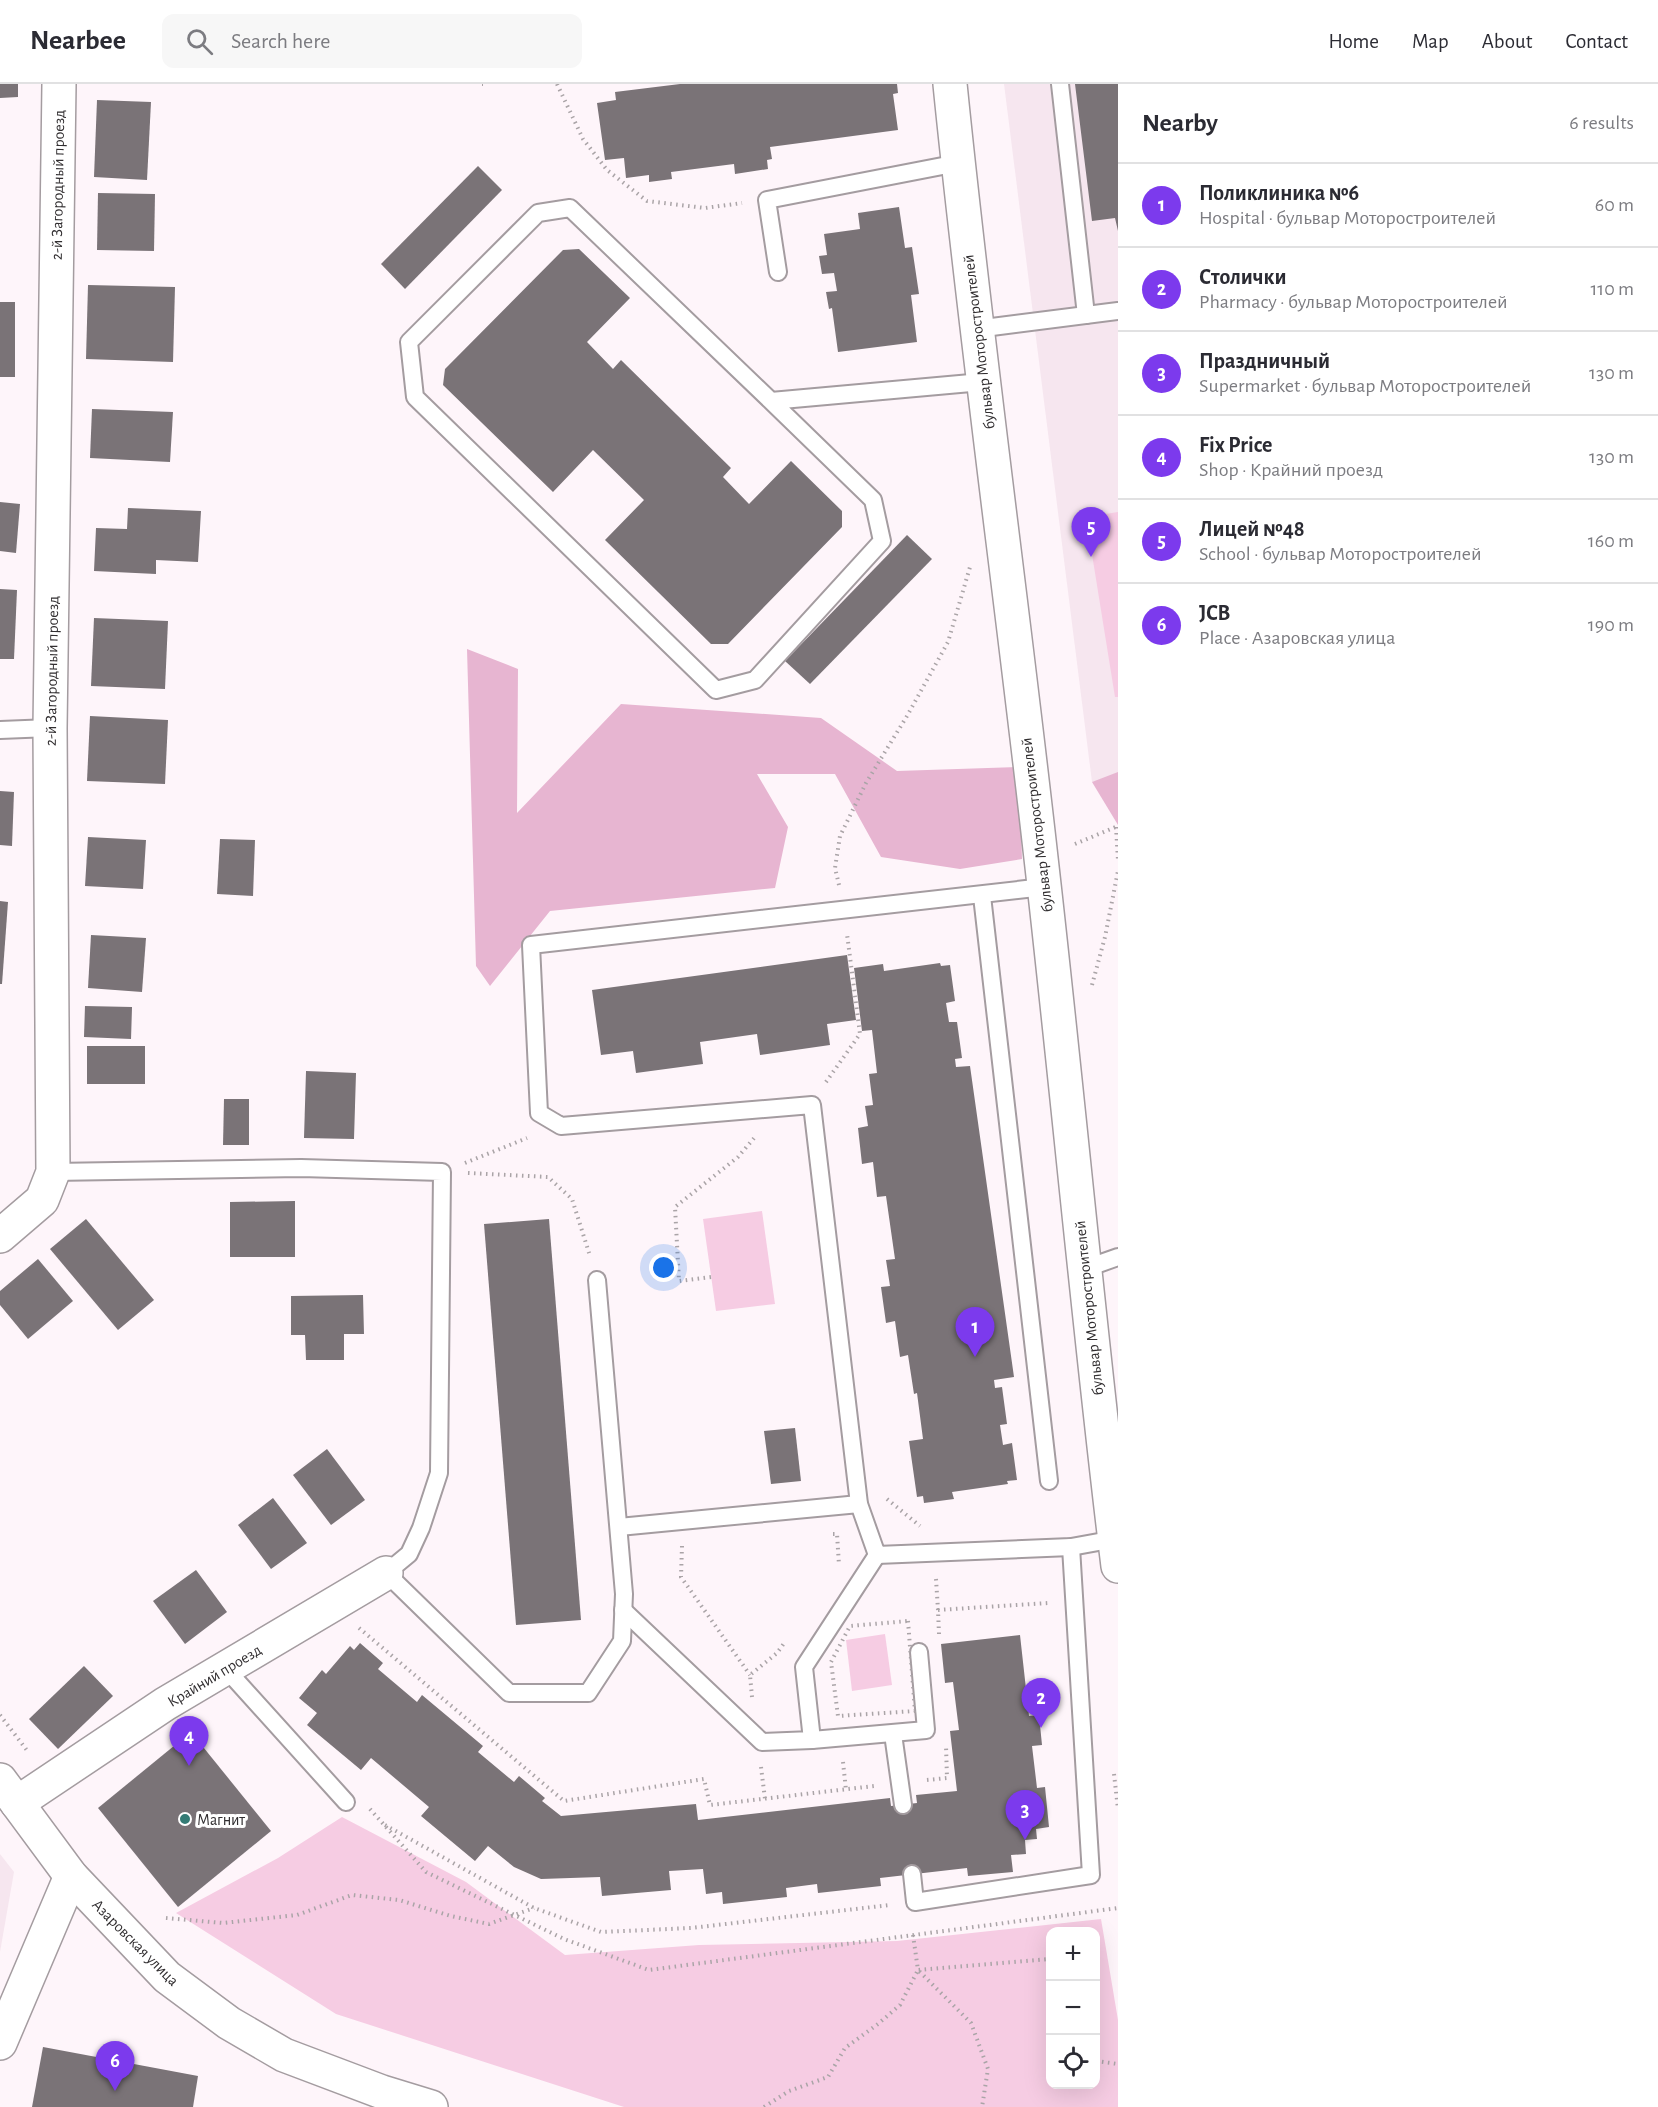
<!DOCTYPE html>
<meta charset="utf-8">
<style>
body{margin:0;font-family:"Alegreya Sans",sans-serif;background:#f7f7f7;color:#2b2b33}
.controls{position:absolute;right:18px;bottom:18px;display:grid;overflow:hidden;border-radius:12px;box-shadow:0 6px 24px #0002}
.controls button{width:54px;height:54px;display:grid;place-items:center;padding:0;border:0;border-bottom:2px solid #e1e1e2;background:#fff;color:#2b2b33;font:30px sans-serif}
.you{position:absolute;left:664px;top:1184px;width:21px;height:21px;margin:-15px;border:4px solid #fff;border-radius:50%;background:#1a73e8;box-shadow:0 0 0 9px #1a73e833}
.badge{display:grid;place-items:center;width:39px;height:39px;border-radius:50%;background:#7c3aed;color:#fff;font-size:20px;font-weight:700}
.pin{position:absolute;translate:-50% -50px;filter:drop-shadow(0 2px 3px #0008)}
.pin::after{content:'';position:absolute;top:32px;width:21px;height:18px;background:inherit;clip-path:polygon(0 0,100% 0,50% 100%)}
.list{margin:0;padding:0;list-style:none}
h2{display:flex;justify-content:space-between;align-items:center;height:78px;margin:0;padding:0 24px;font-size:26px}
h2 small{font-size:20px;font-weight:400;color:#7c7c81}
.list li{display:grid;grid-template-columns:39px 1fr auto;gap:18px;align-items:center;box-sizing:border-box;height:84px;padding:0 24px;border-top:2px solid #e1e1e2}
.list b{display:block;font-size:22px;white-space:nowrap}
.list p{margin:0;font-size:20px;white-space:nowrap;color:#7c7c81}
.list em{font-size:20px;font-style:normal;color:#7c7c81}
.icon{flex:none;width:33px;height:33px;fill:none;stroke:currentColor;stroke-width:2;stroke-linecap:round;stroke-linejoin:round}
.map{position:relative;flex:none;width:1118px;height:2023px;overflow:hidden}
header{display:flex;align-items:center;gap:36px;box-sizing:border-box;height:84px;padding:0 30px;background:#fff;border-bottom:2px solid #e1e1e2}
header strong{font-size:28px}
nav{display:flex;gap:33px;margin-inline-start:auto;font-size:21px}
.search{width:420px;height:54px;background:#f7f7f7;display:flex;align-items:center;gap:15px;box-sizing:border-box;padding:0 21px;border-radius:12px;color:#7c7c81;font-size:22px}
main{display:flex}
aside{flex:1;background:#fff}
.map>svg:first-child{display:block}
</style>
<header>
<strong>Nearbee</strong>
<div class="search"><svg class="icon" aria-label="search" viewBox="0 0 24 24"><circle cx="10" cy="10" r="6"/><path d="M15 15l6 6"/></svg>Search here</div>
<nav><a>Home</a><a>Map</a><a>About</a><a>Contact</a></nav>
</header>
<main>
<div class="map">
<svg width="1118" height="2023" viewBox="0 0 1118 2023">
<rect width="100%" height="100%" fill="#fef5fa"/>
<g fill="#f6e6ef">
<polygon points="1004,0 1118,0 1118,693 1092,698"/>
<polygon points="0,1770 14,1788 0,1868"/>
</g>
<g fill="#f6cce3" fill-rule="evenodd">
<polygon points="1118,428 1118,613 1115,613 1086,433"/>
<polygon points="762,1127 775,1220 716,1227 703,1135"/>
<polygon points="885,1550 892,1601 852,1607 846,1556"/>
<path d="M342,1733L466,1798L565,1871L699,1861L897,1857L1101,1835L1118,1936V2023H624L336,1930L176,1829L278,1774ZM1050,1848H1096V2000H1050Z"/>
</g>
<g fill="#e7b5d1">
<polygon points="467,565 518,585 517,729 621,620 821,634 897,687 1019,683 1022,775 960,785 881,773 835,690 757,690 788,743 775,804 550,827 490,902 476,882"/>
<polygon points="1118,688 1118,741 1092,698"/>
</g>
<g fill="#7a7377">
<polygon points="0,0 18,0 18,13 0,14"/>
<polygon points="680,0 897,0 898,9 893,10 898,46 770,63 772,75 767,76 768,85 735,90 734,80 671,88 672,95 649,98 649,91 626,94 624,74 605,76 597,19 616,16 615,8"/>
<polygon points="1075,0 1118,0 1118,147 1115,134 1092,137"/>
<polygon points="97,16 151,18 147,96 94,93"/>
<polygon points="478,82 502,106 405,205 381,180"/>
<polygon points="98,109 155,110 154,167 97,166"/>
<polygon points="899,123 905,164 912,163 919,210 911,211 917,258 838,268 832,224 829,225 826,208 837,207 834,189 822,190 819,172 827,171 824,150 860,145 858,129"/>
<polygon points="579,165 630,214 587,258 613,285 621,276 731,384 723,393 749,420 791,377 842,427 842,443 728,560 711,560 605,456 644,416 593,366 553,408 443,301 445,285 563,166"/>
<polygon points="88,201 175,203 173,278 86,275"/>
<rect x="0" y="218" width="15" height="75"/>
<polygon points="92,325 173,328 170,378 90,374"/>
<polygon points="0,418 20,420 16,469 0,467"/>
<polygon points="128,424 201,427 198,478 156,476 156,490 94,487 96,444 127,445"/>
<polygon points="907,451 932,475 810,600 785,577"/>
<polygon points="0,505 17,506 14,575 0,575"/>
<polygon points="94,534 168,537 165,605 91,602"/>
<polygon points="90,632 168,636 165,700 87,697"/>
<polygon points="0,707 14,708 12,762 0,761"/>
<polygon points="88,753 146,756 143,805 85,802"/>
<polygon points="220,755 255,756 253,812 217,810"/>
<polygon points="0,817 8,818 2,900 0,900"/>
<polygon points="91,851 146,854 142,908 88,904"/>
<polygon points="847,871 856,936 827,940 830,961 760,971 757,950 700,958 703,980 636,989 633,967 601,971 592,906"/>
<polygon points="940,879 941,882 950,881 955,917 946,919 949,938 957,938 962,974 955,975 956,983 970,982 1014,1293 994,1296 995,1304 1002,1303 1007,1340 1000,1341 1003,1361 1012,1359 1017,1396 1007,1397 1008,1400 952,1408 954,1415 924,1419 923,1412 917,1413 909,1357 923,1355 917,1309 914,1310 908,1271 900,1273 895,1237 886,1239 881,1203 890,1202 886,1176 895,1175 886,1112 877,1113 873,1078 862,1080 858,1044 868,1042 865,1022 873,1021 869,990 877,989 872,946 862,947 854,884 883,880 884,887"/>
<polygon points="85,922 132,923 131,955 84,953"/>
<rect x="87" y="962" width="58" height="38"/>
<polygon points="306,987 356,989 354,1055 304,1054"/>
<polygon points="224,1015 249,1015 249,1061 223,1061"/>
<polygon points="295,1117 295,1173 230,1173 230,1118"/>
<polygon points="86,1135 154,1216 118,1246 50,1165"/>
<polygon points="549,1135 581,1536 516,1541 484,1140"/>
<polygon points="38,1175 73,1217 28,1255 0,1221 0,1207"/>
<polygon points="363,1211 364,1250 344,1250 344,1276 306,1276 305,1251 291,1251 291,1212"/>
<polygon points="795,1344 801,1397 771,1400 764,1347"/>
<polygon points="327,1365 365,1416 331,1441 293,1391"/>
<polygon points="273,1414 307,1459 271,1485 238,1441"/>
<polygon points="196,1486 227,1528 185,1560 153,1517"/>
<polygon points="1020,1551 1029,1632 1039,1631 1042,1661 1032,1662 1037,1704 1045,1703 1049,1743 1036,1745 1037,1755 1025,1756 1026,1770 1011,1771 1013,1788 968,1792 967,1784 880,1794 881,1802 818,1809 817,1800 786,1804 787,1813 723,1820 722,1808 706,1810 703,1785 669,1787 671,1806 602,1812 600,1793 541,1795 514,1783 488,1762 475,1777 421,1732 429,1723 371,1674 361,1686 307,1641 317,1629 299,1614 322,1586 326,1590 350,1562 354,1566 360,1559 383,1579 378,1585 417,1618 422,1611 483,1662 478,1668 514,1698 519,1692 545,1714 542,1717 561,1732 696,1720 698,1736 890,1714 891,1722 917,1719 916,1711 957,1707 950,1647 959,1646 953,1598 945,1599 941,1560"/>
<polygon points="84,1582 113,1612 58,1665 29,1635"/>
<polygon points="191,1648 271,1747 178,1823 98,1724"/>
<polygon points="43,1963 198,1992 193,2023 32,2023"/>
</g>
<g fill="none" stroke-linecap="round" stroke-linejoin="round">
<defs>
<g id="lane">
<polyline points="1060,0 1086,231"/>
<polyline points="778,188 767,116 958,79"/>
<polyline points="976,245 1118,227"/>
<polyline points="771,317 873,416 882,457 755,596 716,606 415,313 409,258 538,129 570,124 771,317 982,298"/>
<polyline points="0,646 50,644"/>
<polyline points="1044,803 531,861 539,1029 561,1042 812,1021 859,1420 877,1471 1071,1463 1115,1455"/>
<polyline points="982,812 1049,1397"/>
<polyline points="53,1088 301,1084 442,1088 439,1389 421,1444 409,1470 386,1489 509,1609 588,1609 622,1557 624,1510 597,1196"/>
<polyline points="1084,1185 1118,1173"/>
<polyline points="619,1443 859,1420"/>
<polyline points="623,1526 762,1658 812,1656 804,1583 877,1471"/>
<polyline points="225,1584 346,1718"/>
<polyline points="893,1650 903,1721"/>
<polyline points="812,1656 926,1646 919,1568"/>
<polyline points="912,1790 915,1818 1091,1791 1071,1463"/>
</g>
<g id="street">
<path d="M950,0C976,259 1012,516 1041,774C1068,1010 1089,1246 1118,1482"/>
<polyline points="0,1152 42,1116 53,1088 50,644 59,0"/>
<polyline points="17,1719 165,1620 386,1489"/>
<polyline points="0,1959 71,1792"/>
</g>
<polyline id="secondary" points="0,1696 71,1792 167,1893 229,1939 284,1971 382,2008 431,2023"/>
</defs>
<use href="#lane" stroke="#a49ca0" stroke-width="20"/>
<use href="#street" stroke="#a49ca0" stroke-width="36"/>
<use href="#secondary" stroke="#a49ca0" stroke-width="36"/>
<g stroke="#aaa4a7" stroke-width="4" stroke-dasharray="1.5 4.5" stroke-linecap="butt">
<polyline points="482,0 483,0"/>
<polyline points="557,0 583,55 607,86 647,117 705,124 742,119"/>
<polyline points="1116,743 1118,776"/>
<polyline points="1075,760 1118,742"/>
<polyline points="839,801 835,784 840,752 866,699 907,632 948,558 970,483"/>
<polyline points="1092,901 1105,853 1118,787"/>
<polyline points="826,998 860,950 847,850"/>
<polyline points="465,1079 527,1054"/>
<polyline points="468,1089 548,1093 572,1115 590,1172"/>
<polyline points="711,1193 679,1197 675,1123 738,1073 755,1053"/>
<polyline points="887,1415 920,1442"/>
<polyline points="833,1450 837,1450 839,1481"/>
<polyline points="682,1462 681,1493 750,1591"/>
<polyline points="936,1495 938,1526"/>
<polygon points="908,1537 915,1627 838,1632 831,1578 850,1542"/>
<polyline points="359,1544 564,1717 704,1695 710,1721 874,1702"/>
<polyline points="939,1550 938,1526 1048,1519 1048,1517"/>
<polyline points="752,1613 750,1591 777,1569 785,1558"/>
<polyline points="0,1631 29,1669"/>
<polyline points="843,1678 846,1706"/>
<polyline points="761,1683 765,1715"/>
<polyline points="1114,1690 1118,1725"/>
<polyline points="927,1696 947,1694 946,1662"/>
<polyline points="370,1725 426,1788 564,1855 649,1886 1118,1824"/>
<polyline points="385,1741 534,1824 601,1848 691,1844 890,1821"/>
<polyline points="166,1834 223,1839 297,1831 352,1811 399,1816 451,1832 489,1840 534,1824"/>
<polyline points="913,1851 918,1886 1050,1875"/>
<polyline points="1096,1977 1118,1980"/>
<polyline points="764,2023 789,2007 828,1993 845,1964 878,1940 900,1921 918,1886 971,1939 988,1985 982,2023"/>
</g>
<use href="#lane" stroke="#fff" stroke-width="16"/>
<use href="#street" stroke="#fff" stroke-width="33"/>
<use href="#secondary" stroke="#fff" stroke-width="33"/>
</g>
<circle fill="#347b75" stroke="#fff" stroke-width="2" cx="185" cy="1735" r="6"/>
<g text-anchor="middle" stroke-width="6" stroke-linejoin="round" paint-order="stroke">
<g font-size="16" fill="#312e30" stroke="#fff">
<text transform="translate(57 101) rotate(-89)" y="6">2-й Загородный проезд</text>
<text transform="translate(978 258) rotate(-97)" y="6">бульвар Моторостроителей</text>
<text transform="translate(51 587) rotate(-89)" y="6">2-й Загородный проезд</text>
<text transform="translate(1036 741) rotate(-97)" y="6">бульвар Моторостроителей</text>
<text transform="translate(1088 1224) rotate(-96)" y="6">бульвар Моторостроителей</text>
<text transform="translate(214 1591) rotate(-31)" y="6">Крайний проезд</text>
<text transform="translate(136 1858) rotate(45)" y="6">Азаровская улица</text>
</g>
<g font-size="16" fill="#312e30" stroke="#fff" text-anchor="start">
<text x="197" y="1741">Магнит</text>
</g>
</g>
</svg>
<div class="controls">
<button>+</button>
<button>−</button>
<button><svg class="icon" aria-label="locate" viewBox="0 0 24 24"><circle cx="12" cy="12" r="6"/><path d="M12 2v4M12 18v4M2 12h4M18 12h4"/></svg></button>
</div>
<div class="you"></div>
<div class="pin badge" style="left:975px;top:1273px">1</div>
<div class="pin badge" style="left:1041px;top:1644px">2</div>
<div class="pin badge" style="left:1025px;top:1756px">3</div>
<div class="pin badge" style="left:189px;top:1682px">4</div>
<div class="pin badge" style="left:1091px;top:473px">5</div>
<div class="pin badge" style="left:115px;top:2007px">6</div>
</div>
<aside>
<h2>Nearby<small>6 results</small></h2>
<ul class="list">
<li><span class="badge">1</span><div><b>Поликлиника №6</b><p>Hospital · бульвар Моторостроителей</p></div><em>60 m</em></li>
<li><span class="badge">2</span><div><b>Столички</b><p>Pharmacy · бульвар Моторостроителей</p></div><em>110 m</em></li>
<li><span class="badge">3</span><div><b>Праздничный</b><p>Supermarket · бульвар Моторостроителей</p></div><em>130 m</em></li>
<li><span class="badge">4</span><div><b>Fix Price</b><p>Shop · Крайний проезд</p></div><em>130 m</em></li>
<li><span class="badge">5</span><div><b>Лицей №48</b><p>School · бульвар Моторостроителей</p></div><em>160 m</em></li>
<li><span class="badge">6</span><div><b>JCB</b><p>Place · Азаровская улица</p></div><em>190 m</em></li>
</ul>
</aside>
</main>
